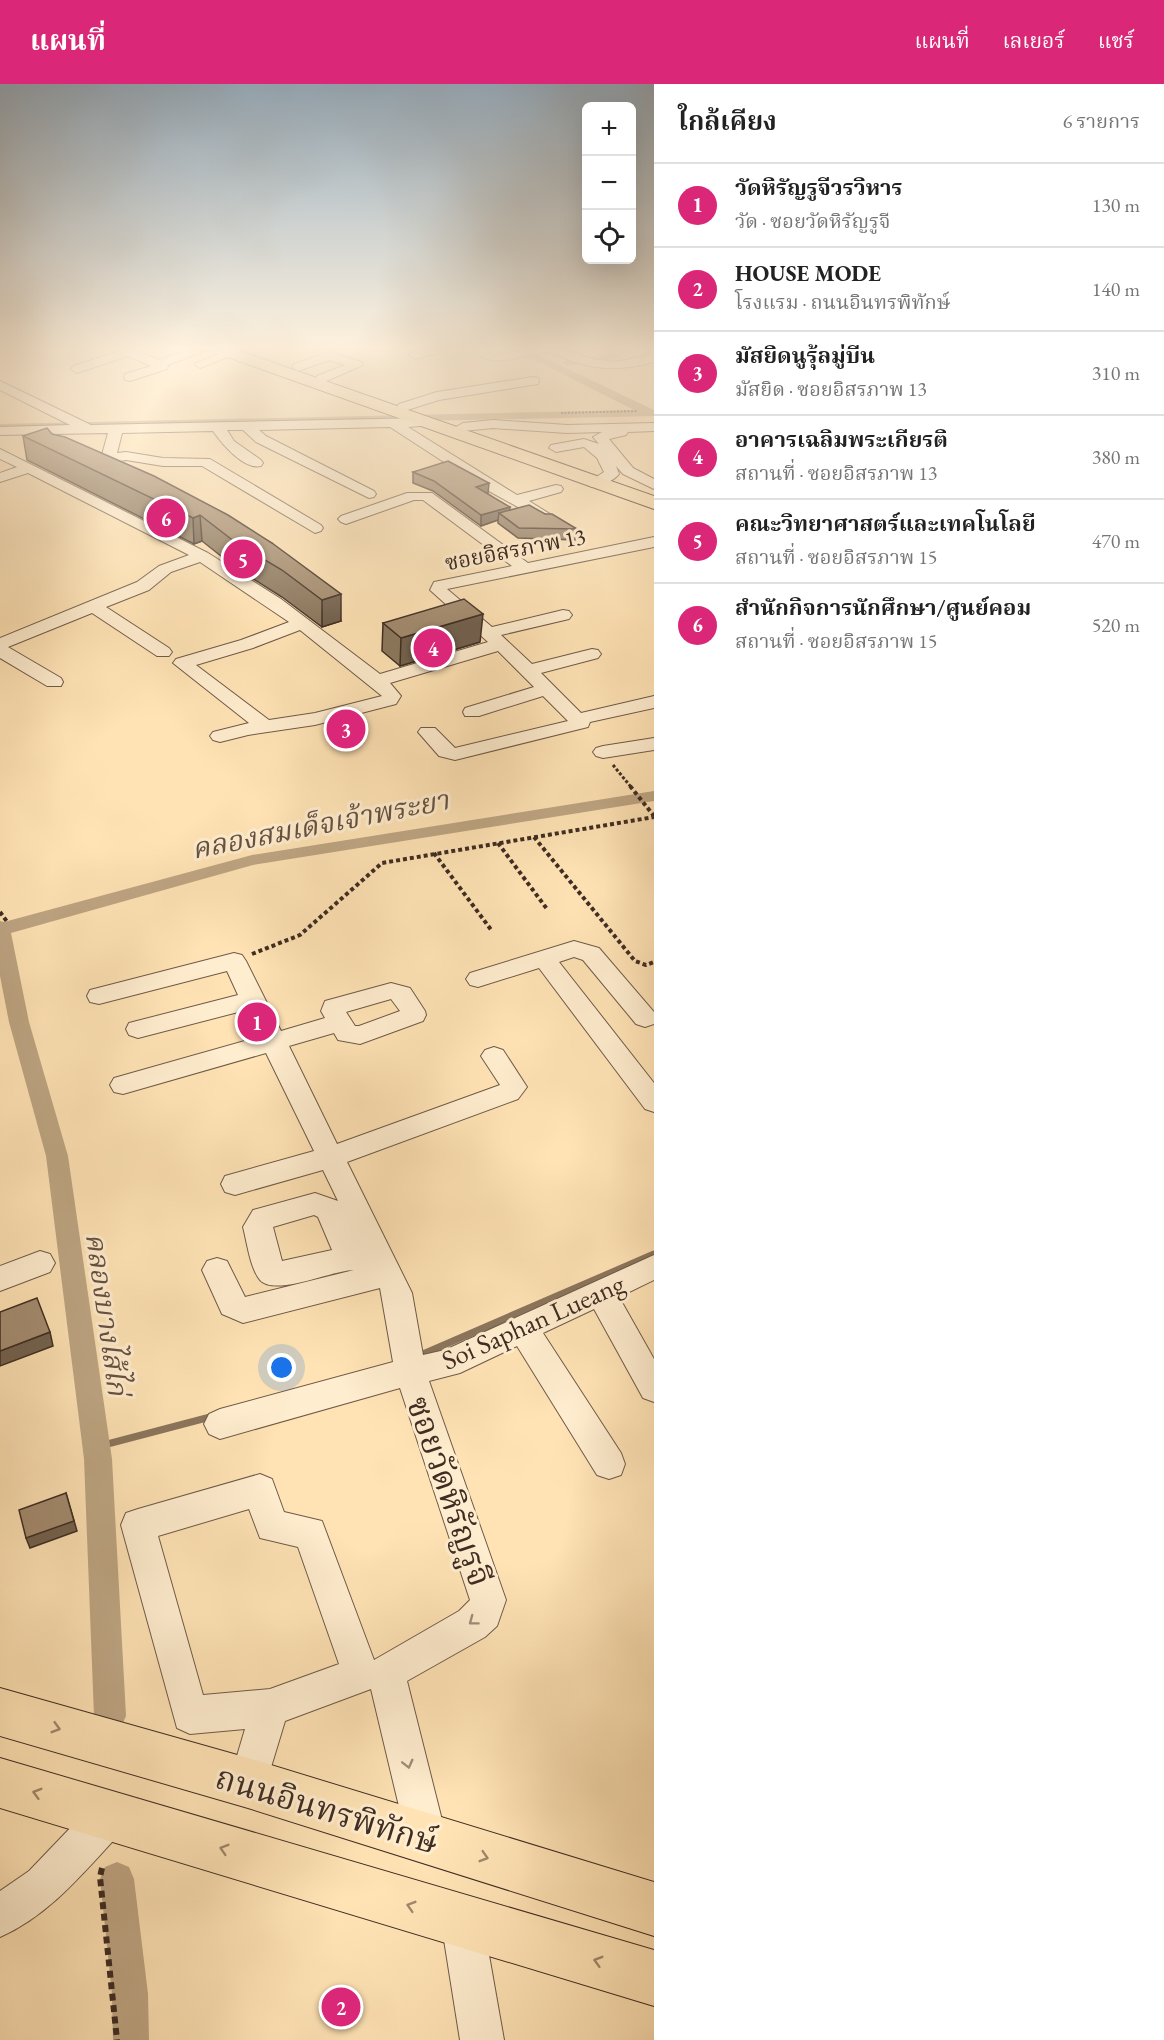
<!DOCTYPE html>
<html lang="th">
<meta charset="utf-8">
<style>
body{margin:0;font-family:"EB Garamond","Noto Serif Thai",serif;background:#f6f6f6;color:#222}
.controls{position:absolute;right:18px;top:18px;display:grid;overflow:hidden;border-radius:9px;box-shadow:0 6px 24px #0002}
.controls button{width:54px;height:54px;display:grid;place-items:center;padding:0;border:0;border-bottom:2px solid #e0e0e0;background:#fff;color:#222;font:30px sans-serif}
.you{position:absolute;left:282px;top:1284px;width:21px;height:21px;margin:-15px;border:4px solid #fff;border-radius:50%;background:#1a73e8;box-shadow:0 0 0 9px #1a73e833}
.badge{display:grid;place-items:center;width:39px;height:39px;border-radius:50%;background:#db2777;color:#fff;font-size:20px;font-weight:700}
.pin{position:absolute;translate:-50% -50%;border:3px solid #fff;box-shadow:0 2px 6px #0006}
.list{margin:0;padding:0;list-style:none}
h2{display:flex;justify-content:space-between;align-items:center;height:78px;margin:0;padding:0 24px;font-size:26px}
h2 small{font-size:20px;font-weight:400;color:#767676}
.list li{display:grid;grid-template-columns:39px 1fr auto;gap:18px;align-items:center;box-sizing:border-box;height:84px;padding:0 24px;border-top:2px solid #e0e0e0}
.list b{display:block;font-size:22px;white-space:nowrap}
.list p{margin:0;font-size:20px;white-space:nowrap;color:#767676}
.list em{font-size:20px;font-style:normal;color:#767676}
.icon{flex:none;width:33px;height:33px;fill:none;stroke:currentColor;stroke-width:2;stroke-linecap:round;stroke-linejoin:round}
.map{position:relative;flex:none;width:654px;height:1956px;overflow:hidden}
header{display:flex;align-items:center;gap:36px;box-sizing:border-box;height:84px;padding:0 30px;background:#db2777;color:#fff}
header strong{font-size:28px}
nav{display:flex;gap:33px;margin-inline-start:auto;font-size:21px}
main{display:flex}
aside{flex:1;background:#fff}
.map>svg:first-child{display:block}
</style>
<header>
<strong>แผนที่</strong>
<nav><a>แผนที่</a><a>เลเยอร์</a><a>แชร์</a></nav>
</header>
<main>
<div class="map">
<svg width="654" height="1956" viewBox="0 0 654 1956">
<rect width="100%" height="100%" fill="#ffe3b5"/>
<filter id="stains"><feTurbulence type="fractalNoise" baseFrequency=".00333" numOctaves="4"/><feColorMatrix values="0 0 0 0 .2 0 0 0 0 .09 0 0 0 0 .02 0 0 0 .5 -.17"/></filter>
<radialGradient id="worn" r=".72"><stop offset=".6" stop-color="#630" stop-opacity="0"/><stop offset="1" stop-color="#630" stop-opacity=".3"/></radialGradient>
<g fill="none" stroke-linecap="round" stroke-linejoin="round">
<g stroke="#8b755d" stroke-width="7">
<polyline points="416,1273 654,1170"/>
<polyline points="96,1363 214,1332"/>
</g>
<g fill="#bea583" fill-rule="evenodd">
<polygon points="515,266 528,266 654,326 654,332 0,346 0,340 634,326"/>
<polygon points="617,266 629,266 617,275 567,282 562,279 567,276 610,270"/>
<polygon points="654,707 654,717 253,781 11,849 29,938 68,1072 112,1375 126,1632 121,1643 110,1648 99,1643 94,1632 84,1375 46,1072 9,938 0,892 0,837 4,838 252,771"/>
<polygon points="117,1778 129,1783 134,1795 148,1910 149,1956 113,1956 112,1910 100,1795 105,1783"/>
</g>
<defs>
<g id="minor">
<polygon points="123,266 135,266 159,276 189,266 207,266 168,281 167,285 130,297 125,296 124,293 125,290 151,282 128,272 77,289 71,285 73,282"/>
<polygon points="229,266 236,266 238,269 200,284 194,280"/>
<polygon points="420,266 441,266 439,269 415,275 409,271"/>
<path d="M473,266H491L502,270L523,266H565L592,275L615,278L654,270V278C626,286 600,287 572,277C565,275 552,268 548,268C523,270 494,287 473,266Z"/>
<polygon points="329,268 361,278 363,281 322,299 317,298 316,295 317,292 345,281 329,276 298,287 292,283 294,280"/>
<polygon points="533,293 538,294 539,297 538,300 439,316 404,327 397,323 399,320 437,308"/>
<path d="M0,297L91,341L428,334L435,338L433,341L408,343L517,411L556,401L561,402L563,405L561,408L529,417L558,435L555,438H545L487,406L390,343L259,346L266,352L374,407L376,410L374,413L369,414L256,358L243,346H227L234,357L261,376L263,379L261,382C244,386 222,360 213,347L122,349L117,369L126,368L163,374L210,375L321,441L323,444L321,447L315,449L202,382H163L126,376L114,378L115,381L135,395L128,399L101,383L100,378L108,349L0,351V343L70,341L0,306Z"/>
<path d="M493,336L567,341L654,339V347L628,348L626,351L609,355L633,384L654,395V405L623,390L616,382L619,390C613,397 599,405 589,402L587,399L604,388L597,374L584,363L556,368L549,364L551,361L584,355L599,360L593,353L602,348L567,349L493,344L463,347L456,343L463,339Z"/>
<path d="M0,365L208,469L281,515L380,590L488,558L430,506L434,498L512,482L423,416H414L346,440L341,438L338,435L341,432L407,409H432L528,479L654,453V463L447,505L492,543L563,526L569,527L572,531L569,535L501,551L532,580L592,565L598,566L601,570L598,574L541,589L581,629L654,612V624L590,638L588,643L455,676L439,672L418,648L421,644H435L455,664L568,637L543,612L479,632H465L463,628L465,624L534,603L498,567L390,599L401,612L396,620L315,641L248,651L220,658L213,656L210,652L213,648L249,639L173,579L176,575L241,556L289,538L200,478L171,488L149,506L106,523L169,564L172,568L169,572H157L92,529L8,563L61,594L63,598L61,602H47L0,574V554L137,498L159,482L189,471L28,389L0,398V389L17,383L0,375ZM300,546L382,612L315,629L269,636L196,581L253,564Z"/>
<polygon points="654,654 654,666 603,674 596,672 593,668 596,664 603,662"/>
<polygon points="574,857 599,864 654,928 654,940 645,943 636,940 583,876 574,873 559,878 654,999 654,1028 645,1025 539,884 478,903 470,901 466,895 470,889"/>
<path d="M234,869L242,871L246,877L281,947L325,934L321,927L325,917L391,899L410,904L425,927L426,931L423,937L360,960L338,956L334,949L289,962L337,1060L500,1001L481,972L485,966L494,963L503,966L527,1003L518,1015L347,1078L412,1209L423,1271L445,1266L654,1171V1196L619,1213L654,1275V1318L643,1314L594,1225L543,1249L621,1369L625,1380L621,1391L609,1395L597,1391L517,1262L460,1289L429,1297L506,1516L497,1542L485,1553L407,1597L447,1756L441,1770L427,1776L413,1770L407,1756L371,1605L285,1637L262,1713L248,1718L234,1713L229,1699L245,1645L190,1650L177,1644L121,1441L126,1429L138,1425L260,1390L272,1395L284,1428L322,1437L374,1576L459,1527L470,1516L400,1304L220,1355L209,1350L204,1340L209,1330L220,1325L393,1278L380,1204L243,1239L222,1230L202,1186L207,1177L217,1174L227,1177L245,1213L354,1186C333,1186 275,1213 260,1196C250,1184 247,1158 243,1143L253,1126L315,1109L338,1117L323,1086L235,1111L225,1108L221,1100L225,1092L314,1067L266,969L123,1010L114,1008L110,1001L114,994L259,953L246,926L138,954L129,951L126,945L129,939L238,911L227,887L99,920L90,918L87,912L90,906ZM391,915L400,927L359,942H355L346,928ZM314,1131L318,1133L332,1166L282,1177L273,1143ZM249,1425L260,1454L298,1463L339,1580L270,1605L203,1611L158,1452Z"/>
<polygon points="40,1167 50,1170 55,1179 50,1188 0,1207 0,1182"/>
<path d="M111,1710L125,1716L131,1730L125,1744C88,1783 51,1831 0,1853V1807L29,1787L97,1716Z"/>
<polygon points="462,1816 477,1822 483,1837 504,1956 460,1956 441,1837 447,1822"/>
</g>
<g id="major">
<polygon points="214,266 237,266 654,412 654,425 216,269"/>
<polygon points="0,1604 248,1674 654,1798 654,1852 248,1724 0,1652"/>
<polygon points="0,1674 654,1866 654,1922 0,1724"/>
</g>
</defs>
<use href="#minor" stroke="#6f5a48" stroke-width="2"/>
<use href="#major" stroke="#3f2c23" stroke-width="2"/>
<polyline stroke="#3f2c23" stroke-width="2" stroke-dasharray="2 1.5" stroke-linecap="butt" points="561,329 638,327"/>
<polyline stroke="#3f2c23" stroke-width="3" stroke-dasharray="3 2" stroke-linecap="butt" points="613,681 631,703"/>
<g stroke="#3f2c23" stroke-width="4" stroke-dasharray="4 3" stroke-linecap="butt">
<polyline points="630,702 654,732"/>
<polyline points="534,753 635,877 646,881 654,878"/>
<polyline points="498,759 547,825"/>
<polyline points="434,769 492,847"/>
<polyline points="0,828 8,839"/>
<polyline points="252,870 300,851 382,779 654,733"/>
</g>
<polyline stroke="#3f2c23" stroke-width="6" stroke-dasharray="7 4.5" stroke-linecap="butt" points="102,1784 100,1793 117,1956"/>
<use href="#minor" fill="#ffedcf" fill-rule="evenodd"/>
<use href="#major" fill="#ffe3b5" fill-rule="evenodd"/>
</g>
<g fill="#8c785f" stroke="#3f2c23" stroke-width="1.5">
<polygon points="52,350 272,459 341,537 322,543 282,513 236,484 202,457 194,460 27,376 23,352"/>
<polygon points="413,388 488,409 487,409 509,426 545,430 577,445 575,456 518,454 498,439 498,436 481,442 433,407 413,399"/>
<polygon points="383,539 480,558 400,582 382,567"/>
</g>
<g fill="#72614e" stroke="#3f2c23" stroke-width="1.5">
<polygon points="489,399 488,409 475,413 476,403"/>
<polygon points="510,423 509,434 499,429 498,436 481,442 481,431"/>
<polygon points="200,431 202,457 194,460 193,434"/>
<polygon points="341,510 341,537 322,543 322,516"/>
<polygon points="483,530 480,558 400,582 401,554"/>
<polygon points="50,1248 53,1262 0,1282 0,1267"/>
<polygon points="66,1409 77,1447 30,1464 26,1454"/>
</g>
<g fill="#a38b6f" stroke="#3f2c23" stroke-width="1.5">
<polygon points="47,344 52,350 65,353 154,392 228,431 272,459 341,510 322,516 282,486 235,458 200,431 193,434 23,352"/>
<polygon points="448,377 489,399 476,403 510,423 481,431 434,397 413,388"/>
<polygon points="529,421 545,430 552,430 577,445 519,444 499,429"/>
<polygon points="464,515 483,530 401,554 383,539"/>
<polygon points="37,1214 50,1248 0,1267 0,1228"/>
<polygon points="66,1409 74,1437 26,1454 19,1426"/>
</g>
<defs><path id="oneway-chevron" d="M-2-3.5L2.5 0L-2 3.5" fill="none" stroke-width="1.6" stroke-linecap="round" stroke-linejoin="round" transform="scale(1.5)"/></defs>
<g stroke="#9f8c79">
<use href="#oneway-chevron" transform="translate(473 1537) rotate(143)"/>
<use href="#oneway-chevron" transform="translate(408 1680) rotate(76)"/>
</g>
<g stroke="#9f886c">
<use href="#oneway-chevron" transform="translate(56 1644) rotate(16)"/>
<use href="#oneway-chevron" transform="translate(37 1709) rotate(-164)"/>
<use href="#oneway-chevron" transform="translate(224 1765) rotate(-163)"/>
<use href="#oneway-chevron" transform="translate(484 1773) rotate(17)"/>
<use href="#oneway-chevron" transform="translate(411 1822) rotate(-163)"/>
<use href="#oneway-chevron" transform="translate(598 1877) rotate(-164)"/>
</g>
<linearGradient id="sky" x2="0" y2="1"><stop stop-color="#97aec0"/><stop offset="0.49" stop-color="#fff2de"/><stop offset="1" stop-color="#fff2de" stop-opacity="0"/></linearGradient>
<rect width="654" height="540" fill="url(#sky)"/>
<g text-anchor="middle" stroke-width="6" stroke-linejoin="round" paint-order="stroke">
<g font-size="22" fill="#3f2c23" stroke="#ffedcf">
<text transform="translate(515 465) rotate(-11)" y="8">ซอยอิสรภาพ 13</text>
</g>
<g font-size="27" fill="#3f2c23" stroke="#ffedcf">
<text transform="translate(533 1238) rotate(-24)" y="9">Soi Saphan Lueang</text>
</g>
<g font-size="28" font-style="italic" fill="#655040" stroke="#ffedcf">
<text transform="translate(320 740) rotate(-11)" y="10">คลองสมเด็จเจ้าพระยา</text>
<text transform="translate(107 1230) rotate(82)" y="10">คลองบางไส้ไก่</text>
</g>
<g font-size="33" fill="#3f2c23" stroke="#ffedcf">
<text transform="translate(450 1407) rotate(71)" y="12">ซอยวัดหิรัญรูจี</text>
<text transform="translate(327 1725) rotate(17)" y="12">ถนนอินทรพิทักษ์</text>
</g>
</g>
<rect width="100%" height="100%" filter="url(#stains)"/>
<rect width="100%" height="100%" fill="url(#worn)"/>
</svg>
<div class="controls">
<button>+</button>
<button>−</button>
<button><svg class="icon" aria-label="locate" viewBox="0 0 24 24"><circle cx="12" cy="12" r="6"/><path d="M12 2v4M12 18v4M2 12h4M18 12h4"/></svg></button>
</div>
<div class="you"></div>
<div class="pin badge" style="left:257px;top:938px">1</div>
<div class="pin badge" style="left:341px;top:1923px">2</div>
<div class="pin badge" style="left:346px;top:645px">3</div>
<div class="pin badge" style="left:433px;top:564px">4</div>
<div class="pin badge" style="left:243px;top:475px">5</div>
<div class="pin badge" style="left:166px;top:434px">6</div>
</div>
<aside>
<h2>ใกล้เคียง<small>6 รายการ</small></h2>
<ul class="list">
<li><span class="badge">1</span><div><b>วัดหิรัญรูจีวรวิหาร</b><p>วัด · ซอยวัดหิรัญรูจี</p></div><em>130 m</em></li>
<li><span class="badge">2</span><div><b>HOUSE MODE</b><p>โรงแรม · ถนนอินทรพิทักษ์</p></div><em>140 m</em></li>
<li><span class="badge">3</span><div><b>มัสยิดนูรุ้ลมู่บีน</b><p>มัสยิด · ซอยอิสรภาพ 13</p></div><em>310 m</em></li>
<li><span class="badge">4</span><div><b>อาคารเฉลิมพระเกียรติ</b><p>สถานที่ · ซอยอิสรภาพ 13</p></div><em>380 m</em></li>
<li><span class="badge">5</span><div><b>คณะวิทยาศาสตร์และเทคโนโลยี</b><p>สถานที่ · ซอยอิสรภาพ 15</p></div><em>470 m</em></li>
<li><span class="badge">6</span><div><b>สำนักกิจการนักศึกษา/ศูนย์คอม</b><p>สถานที่ · ซอยอิสรภาพ 15</p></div><em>520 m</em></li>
</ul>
</aside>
</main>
